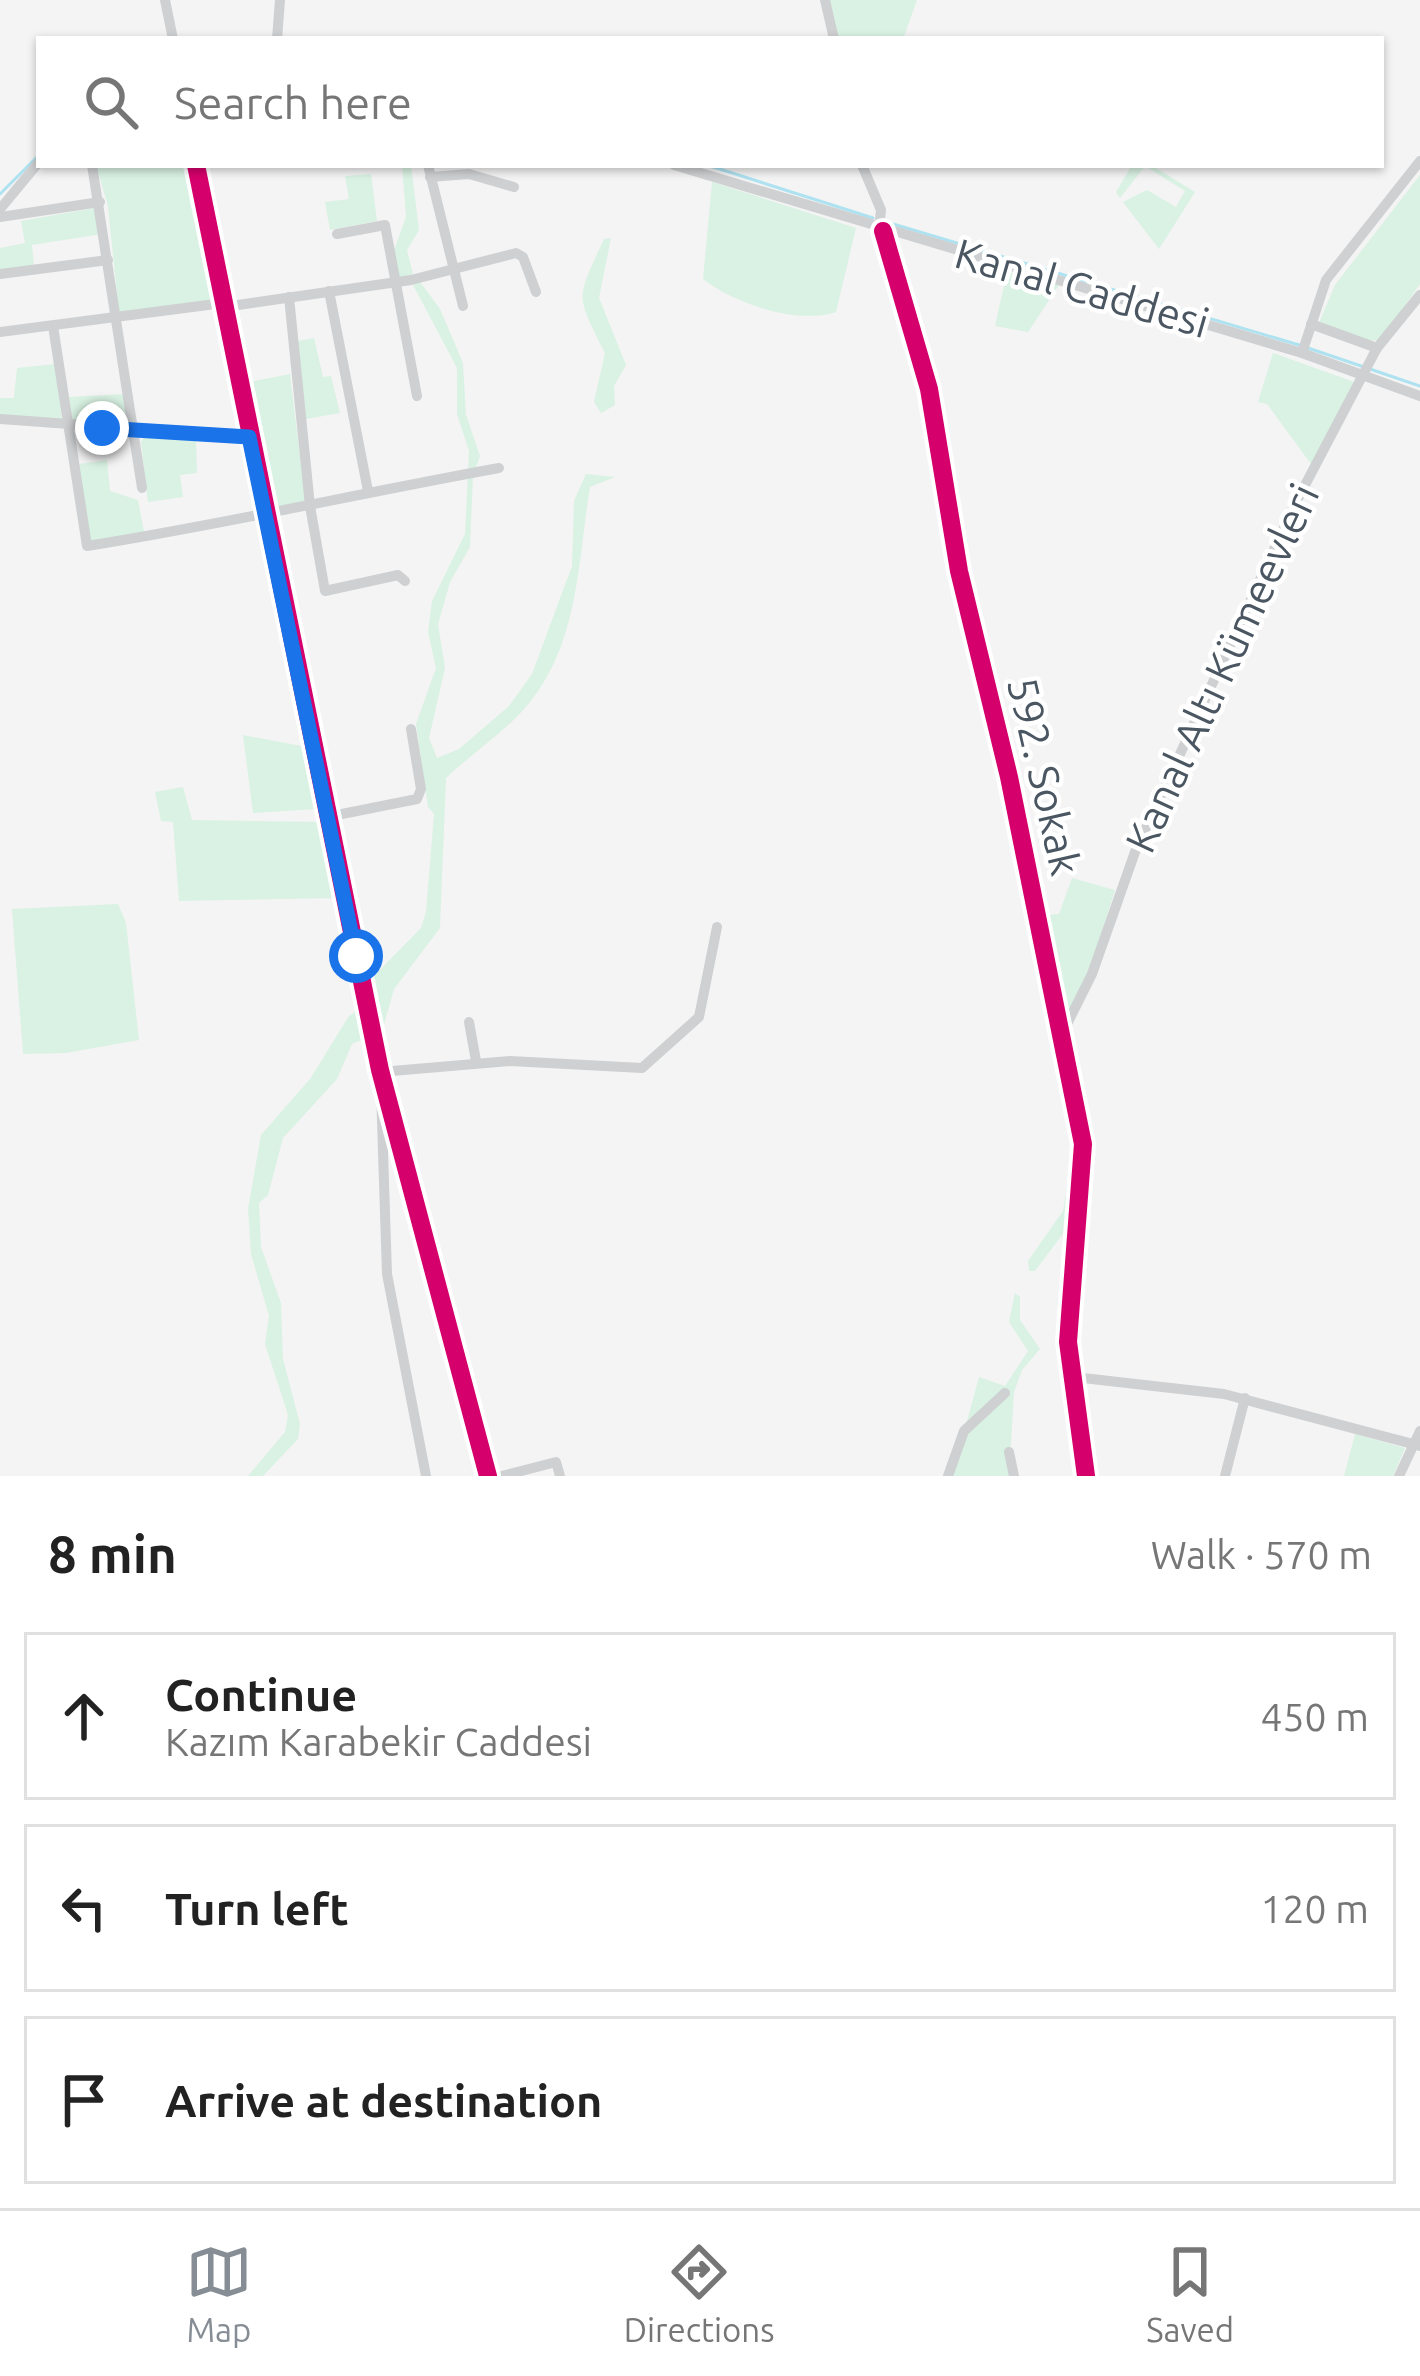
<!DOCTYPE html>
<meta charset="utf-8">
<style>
body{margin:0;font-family:Ubuntu,sans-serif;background:#f2f2f2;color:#222}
.stop{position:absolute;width:36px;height:36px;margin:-27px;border:9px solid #1a73e8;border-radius:50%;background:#fff}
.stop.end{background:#1a73e8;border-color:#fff;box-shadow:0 3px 12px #0008}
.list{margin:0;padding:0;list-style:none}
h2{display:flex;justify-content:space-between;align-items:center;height:156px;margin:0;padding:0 48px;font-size:51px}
h2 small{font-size:39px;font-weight:400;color:#767676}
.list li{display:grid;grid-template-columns:78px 1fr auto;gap:36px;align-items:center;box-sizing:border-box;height:168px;margin:0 24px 24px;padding:0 24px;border:3px solid #e0e0e0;border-radius:0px}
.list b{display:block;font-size:45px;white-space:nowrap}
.list p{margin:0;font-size:39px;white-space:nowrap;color:#767676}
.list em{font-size:39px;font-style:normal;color:#767676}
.icon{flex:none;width:66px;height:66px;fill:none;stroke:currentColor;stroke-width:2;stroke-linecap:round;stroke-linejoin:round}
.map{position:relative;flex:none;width:1420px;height:1476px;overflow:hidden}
.search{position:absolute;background:#fff;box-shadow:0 3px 9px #0004;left:36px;right:36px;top:36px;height:132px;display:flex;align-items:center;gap:30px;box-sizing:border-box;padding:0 42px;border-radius:0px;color:#767676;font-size:45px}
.sheet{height:732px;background:#fff}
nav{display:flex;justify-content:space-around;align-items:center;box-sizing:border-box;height:168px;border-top:3px solid #e0e0e0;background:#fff;font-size:33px;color:#767676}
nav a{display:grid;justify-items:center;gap:6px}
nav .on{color:#868d94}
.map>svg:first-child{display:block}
</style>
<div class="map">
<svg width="1420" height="1476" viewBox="0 0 1420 1476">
<rect width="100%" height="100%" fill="#f4f4f4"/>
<g fill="#d9f2e3">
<polygon points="830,0 917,0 903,39 839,39"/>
<polygon points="96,165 189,165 217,301 119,314 108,206"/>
<polygon points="402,165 411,165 419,230 407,250 413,274 400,278 393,253 406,217"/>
<polygon points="1132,165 1151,165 1195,192 1159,249 1123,202 1147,190 1176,207 1185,191 1145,166 1120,198 1116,192"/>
<polygon points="371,174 377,221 330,230 325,202 349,199 345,176"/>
<polygon points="1420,175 1420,284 1381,340 1368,341 1318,325 1335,285"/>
<path d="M712,182L856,228L836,312C797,325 733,303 703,279Z"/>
<polygon points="95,208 102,234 32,245 34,267 0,271 0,248 25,243 21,221"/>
<path d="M611,238L599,298L626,365L614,386L615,405L601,413L594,402L605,353C575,293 576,300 604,239Z"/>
<polygon points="1007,272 1059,285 1028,332 995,326"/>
<path d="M418,279L440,309L463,363L466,415L480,456L473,476L470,547L450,582L438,624L445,668L429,738L437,758L459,749L509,706L532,674L572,566L574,501L586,474L615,477L590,487C578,560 579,641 530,702C507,731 472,753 446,778L440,928L394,989L381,1035L369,981L421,928L426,912L434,814L428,807L416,724L436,668L428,632L432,601L465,534L469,451L457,414V368L412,283Z"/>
<polygon points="314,338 323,377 331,376 340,413 306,419 298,341"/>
<polygon points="1273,353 1357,383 1311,464 1267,404 1258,402"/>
<polygon points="55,364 62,421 0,415 0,398 14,398 17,368"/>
<polygon points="290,374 306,506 270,512 249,382"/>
<polygon points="126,394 129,425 72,422 69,397"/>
<polygon points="146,435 196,441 197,473 180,475 183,497 148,502 141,442"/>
<polygon points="107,460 110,491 138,500 144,532 90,542 79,464"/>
<polygon points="243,735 307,747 318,809 253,813"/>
<polygon points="183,787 192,820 323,822 338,898 179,901 173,822 161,821 155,792"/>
<polygon points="1072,878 1115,890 1085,985 1065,1019 1046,915 1059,914"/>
<polygon points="118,904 126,923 139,1040 66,1053 23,1054 12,909"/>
<polygon points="360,1009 366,1038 352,1044 337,1079 283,1138 268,1195 259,1203 261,1247 281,1303 283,1359 300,1424 298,1439 263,1476 248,1476 285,1432 288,1415 265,1344 269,1316 251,1254 248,1209 261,1135 310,1079 349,1016"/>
<polygon points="1074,1146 1076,1193 1068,1227 1035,1271 1029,1271 1028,1261 1063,1211"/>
<polygon points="1015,1293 1020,1297 1020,1320 1040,1349 1022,1370 1014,1392 1009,1476 952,1476 979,1377 1005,1386 1028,1351 1009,1322"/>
<polygon points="1355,1434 1405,1448 1393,1476 1344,1476"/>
</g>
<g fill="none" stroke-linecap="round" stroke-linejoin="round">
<g stroke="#aee2f0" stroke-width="3">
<polyline points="707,165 873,218"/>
<polyline points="0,194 39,155"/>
<polyline points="883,221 1299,345"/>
<polyline points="1308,348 1361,366"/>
<polyline points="1370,369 1420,386"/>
</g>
<g stroke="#ced0d2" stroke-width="10">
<polyline points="165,0 173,39"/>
<polyline points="825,0 834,39"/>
<polyline points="277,39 280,0"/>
<polyline points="92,165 142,488"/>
<polyline points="196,165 380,1070 488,1476"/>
<polyline points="428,165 463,306"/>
<polyline points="674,165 1302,353 1420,396"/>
<polyline points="862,165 881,210 879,230"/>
<polyline points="430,177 469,174 514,187"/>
<polyline points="0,209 39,162"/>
<polyline points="0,217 100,202"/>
<polyline points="883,231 929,389 959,571 1009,777 1083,1144 1068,1342 1086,1476"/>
<polyline points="337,234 385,225 417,396"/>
<polyline points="0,274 108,260"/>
<polyline points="329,291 368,491"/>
<polyline points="289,297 310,506 325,591 398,575 405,581"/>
<polyline points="224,307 411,280 516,253 523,257 536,292"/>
<polyline points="1311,324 1377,348"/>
<path d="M53,326L87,546C225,524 361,493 499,468"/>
<polyline points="0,332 223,303"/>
<polyline points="1302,353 1326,280 1420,161"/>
<polyline points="0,419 249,437"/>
<polyline points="327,817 417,799 421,789 411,729"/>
<polyline points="469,1022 476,1061"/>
<polyline points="1063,1032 1092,974 1135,852 1293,508 1377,348 1420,295"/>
<polyline points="380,1072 510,1061 642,1068 699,1017 717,927"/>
<polyline points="381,1090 387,1274 426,1476"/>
<polyline points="1074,1377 1224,1394 1420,1446"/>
<polyline points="1009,1452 1014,1476"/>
<polyline points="502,1476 556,1462 560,1476"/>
<polyline points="948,1476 964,1431 1005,1393"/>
<polyline points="1225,1476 1245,1398"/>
<polyline points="1399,1476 1420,1431"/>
</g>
<defs>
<g id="cycleway">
<polyline points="196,165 380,1070 488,1476"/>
<polyline points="883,231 929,389 959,571 1009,777 1083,1144 1068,1342 1086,1476"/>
</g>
</defs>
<use href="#cycleway" stroke="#fff" stroke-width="26"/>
<use href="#cycleway" stroke="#d6006c" stroke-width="18"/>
</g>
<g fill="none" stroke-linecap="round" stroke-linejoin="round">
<polyline stroke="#1a73e8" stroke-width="15" points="102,428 249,437 356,956"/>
</g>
<g text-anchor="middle" stroke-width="9" stroke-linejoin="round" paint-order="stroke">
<g font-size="42" fill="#4a5661" stroke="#fff">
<text transform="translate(1082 288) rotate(16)" y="15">Kanal Caddesi</text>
<text transform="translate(1222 668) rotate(-65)" y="15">Kanal Altı Kümeevleri</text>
<text transform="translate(1044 776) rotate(77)" y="15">592. Sokak</text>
</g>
</g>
</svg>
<div class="stop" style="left:356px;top:956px"></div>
<div class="stop end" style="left:102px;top:428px"></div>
<div class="search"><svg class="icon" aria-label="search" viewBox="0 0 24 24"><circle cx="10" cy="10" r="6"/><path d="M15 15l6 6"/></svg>Search here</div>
</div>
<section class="sheet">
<h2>8 min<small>Walk · 570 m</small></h2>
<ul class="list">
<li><svg class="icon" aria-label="ahead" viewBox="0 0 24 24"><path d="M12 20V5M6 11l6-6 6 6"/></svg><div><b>Continue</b><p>Kazım Karabekir Caddesi</p></div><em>450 m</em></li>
<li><svg class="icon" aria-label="left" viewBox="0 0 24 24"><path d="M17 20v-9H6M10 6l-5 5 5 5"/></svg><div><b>Turn left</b></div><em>120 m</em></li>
<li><svg class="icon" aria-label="arrive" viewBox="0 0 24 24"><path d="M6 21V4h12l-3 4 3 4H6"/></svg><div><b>Arrive at destination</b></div></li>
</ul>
</section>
<nav>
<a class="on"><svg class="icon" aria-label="map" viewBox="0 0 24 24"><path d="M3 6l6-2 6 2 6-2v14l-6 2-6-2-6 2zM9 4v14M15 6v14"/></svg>Map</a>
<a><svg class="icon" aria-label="directions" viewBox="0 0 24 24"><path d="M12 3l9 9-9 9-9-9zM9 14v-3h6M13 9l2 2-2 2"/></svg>Directions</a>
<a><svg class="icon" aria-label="saved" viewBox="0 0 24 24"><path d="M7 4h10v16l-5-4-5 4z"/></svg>Saved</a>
</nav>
